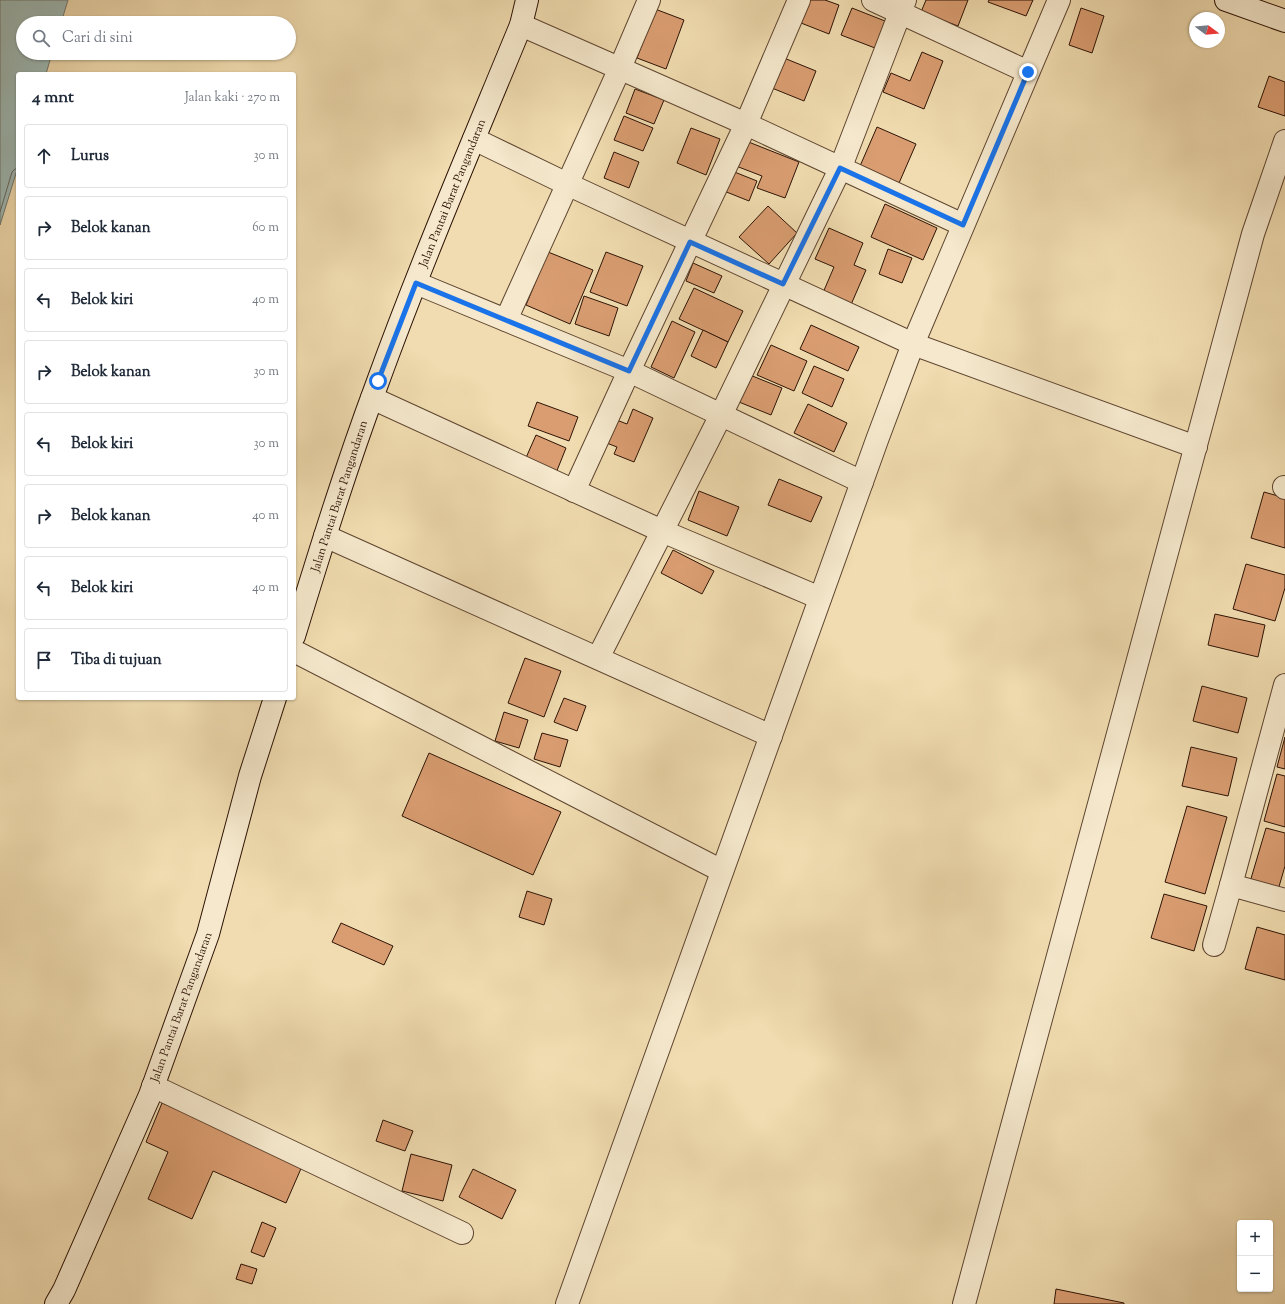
<!DOCTYPE html>
<html lang="id">
<meta charset="utf-8">
<style>
body{margin:0;font-family:"Sorts Mill Goudy",serif;background:#f2f2f3;color:#1f2937}
.controls{position:absolute;right:12px;bottom:12px;display:grid;overflow:hidden;border-radius:4px;box-shadow:0 1px 3px #0004}
.controls button{width:36px;height:36px;display:grid;place-items:center;padding:0;border:0;border-bottom:1px solid #e0e1e3;background:#fff;color:#1f2937;font:20px sans-serif}
.compass{position:absolute;left:1189px;top:12px;width:36px;height:36px;border-radius:50%;background:#fff;box-shadow:0 1px 3px #0004;rotate:106deg}
.stop{position:absolute;width:12px;height:12px;margin:-9px;border:3px solid #1a73e8;border-radius:50%;background:#fff}
.stop.end{background:#1a73e8;border-color:#fff;box-shadow:0 1px 4px #0008}
.list{margin:0;padding:0;list-style:none}
h2{display:flex;justify-content:space-between;align-items:center;height:52px;margin:0;padding:0 16px;font-size:17px}
h2 small{font-size:13px;font-weight:400;color:#747a83}
.list li{display:grid;grid-template-columns:26px 1fr auto;gap:12px;align-items:center;box-sizing:border-box;height:64px;margin:0 8px 8px;padding:0 8px;border:1px solid #e0e1e3;border-radius:4px}
.list b{display:block;font-size:15px;white-space:nowrap}
.list em{font-size:13px;font-style:normal;color:#747a83}
.icon{flex:none;width:22px;height:22px;fill:none;stroke:currentColor;stroke-width:2;stroke-linecap:round;stroke-linejoin:round}
.map{position:relative;flex:none;width:1285px;height:1304px;overflow:hidden}
.search{position:absolute;background:#fff;box-shadow:0 1px 3px #0004;left:16px;top:16px;width:280px;height:44px;display:flex;align-items:center;gap:10px;box-sizing:border-box;padding:0 14px;border-radius:22px;color:#747a83;font-size:15px}
.panel{position:absolute;background:#fff;box-shadow:0 1px 3px #0004;left:16px;top:72px;width:280px;height:628px;border-radius:4px}
.map>svg:first-child{display:block}
</style>
<div class="map">
<svg width="1285" height="1304" viewBox="0 0 1285 1304">
<rect width="100%" height="100%" fill="#f0dcb0"/>
<filter id="stains"><feTurbulence type="fractalNoise" baseFrequency=".005" numOctaves="4"/><feColorMatrix values="0 0 0 0 .2 0 0 0 0 .09 0 0 0 0 .02 0 0 0 .5 -.17"/></filter>
<radialGradient id="worn" r=".72"><stop offset=".6" stop-color="#630" stop-opacity="0"/><stop offset="1" stop-color="#630" stop-opacity=".3"/></radialGradient>
<polygon fill="#9db9b5" stroke="#70776f" points="0,0 68,0 61,23 23,23 23,53 52,53 46,74 18,74 18,167 0,225"/>
<g fill="none" stroke-linecap="round" stroke-linejoin="round">
<polyline stroke="#65665d" stroke-width="1" points="0,212 12,172 15,169 18,169"/>
</g>
<g fill="#d99d71" stroke="#2d1305">
<polygon points="810,0 825,0 839,5 829,34 801,23"/>
<polygon points="926,0 968,0 958,26 921,12"/>
<polygon points="989,0 1033,0 1026,16 988,2"/>
<polygon points="852,8 885,21 875,48 841,35"/>
<polygon points="1081,8 1104,16 1092,53 1069,45"/>
<polygon points="655,9 684,20 666,69 637,58"/>
<polygon points="922,52 943,61 924,109 883,92 891,73 910,81"/>
<polygon points="779,56 816,71 804,101 767,86"/>
<polygon points="1269,76 1285,82 1285,116 1258,107"/>
<polygon points="635,89 664,100 654,124 626,113"/>
<polygon points="624,116 653,128 643,151 614,140"/>
<polygon points="877,127 916,144 896,190 857,173"/>
<polygon points="691,128 720,139 706,175 677,163"/>
<polygon points="746,141 799,162 785,198 757,188 762,176 736,166"/>
<polygon points="614,152 639,162 629,188 604,178"/>
<polygon points="732,171 757,181 749,201 724,191"/>
<polygon points="885,204 937,228 923,260 871,237"/>
<polygon points="768,206 797,233 769,264 739,237"/>
<polygon points="829,228 863,243 854,265 866,270 850,307 822,295 834,267 815,259"/>
<polygon points="888,249 912,258 902,283 879,274"/>
<polygon points="548,252 593,270 570,324 526,305"/>
<polygon points="606,252 643,266 627,306 590,292"/>
<polygon points="693,263 722,276 714,293 686,281"/>
<polygon points="694,288 743,311 728,342 679,319"/>
<polygon points="584,296 618,308 609,336 575,324"/>
<polygon points="672,321 695,332 674,378 651,367"/>
<polygon points="811,325 859,347 848,371 800,349"/>
<polygon points="703,330 728,342 716,368 691,356"/>
<polygon points="771,345 807,361 794,391 757,375"/>
<polygon points="814,366 844,379 832,407 802,393"/>
<polygon points="750,375 782,388 771,415 739,402"/>
<polygon points="537,402 578,417 569,441 528,426"/>
<polygon points="808,404 847,423 834,452 794,433"/>
<polygon points="633,409 653,418 634,462 614,454 617,447 604,442 614,419 627,424"/>
<polygon points="536,435 566,448 556,473 525,460"/>
<polygon points="779,479 822,497 811,522 768,505"/>
<polygon points="699,491 739,507 727,536 688,520"/>
<polygon points="1264,492 1285,498 1285,548 1251,538"/>
<polygon points="673,550 714,571 702,594 661,573"/>
<polygon points="1246,564 1285,575 1285,588 1275,621 1233,609"/>
<polygon points="1215,614 1265,625 1258,657 1208,645"/>
<polygon points="525,658 561,671 544,717 508,703"/>
<polygon points="1202,686 1247,698 1238,733 1193,721"/>
<polygon points="564,698 586,706 577,731 554,722"/>
<polygon points="504,712 528,720 519,748 495,741"/>
<polygon points="542,733 568,740 560,767 534,759"/>
<polygon points="1285,737 1285,769 1277,767"/>
<polygon points="1191,747 1237,758 1228,796 1182,786"/>
<polygon points="429,753 561,812 533,875 402,816"/>
<polygon points="1277,774 1285,776 1285,827 1264,821"/>
<polygon points="1187,806 1227,817 1205,894 1165,882"/>
<polygon points="1266,828 1285,833 1285,866 1278,890 1250,882"/>
<polygon points="527,891 552,899 544,925 519,917"/>
<polygon points="1164,894 1207,906 1194,951 1151,938"/>
<polygon points="341,923 393,946 384,965 332,942"/>
<polygon points="1257,927 1285,935 1285,980 1245,969"/>
<polygon points="162,1103 303,1164 286,1203 213,1171 192,1219 148,1199 168,1152 146,1142"/>
<polygon points="383,1120 413,1131 405,1151 376,1141"/>
<polygon points="411,1154 452,1165 443,1201 402,1191"/>
<polygon points="473,1169 516,1190 502,1219 459,1197"/>
<polygon points="262,1222 276,1228 264,1257 251,1252"/>
<polygon points="241,1264 257,1269 252,1284 236,1279"/>
<polygon points="1056,1289 1124,1303 1124,1304 1054,1304"/>
</g>
<g fill="none" stroke-linecap="round" stroke-linejoin="round">
<defs>
<g id="street">
<polyline points="873,0 1028,72"/>
<polyline points="521,25 746,124 963,225"/>
<polyline points="474,139 567,184 913,344 1196,447"/>
<polyline points="416,283 629,371 862,482"/>
<polyline points="506,320 620,68 649,0"/>
<polyline points="372,398 662,531 820,598"/>
<polyline points="1284,487 1285,488"/>
<polyline points="574,491 629,371 746,124 799,0"/>
<polyline points="325,536 771,736"/>
<polyline points="294,651 722,871"/>
<polyline points="598,658 721,415 840,169 905,0"/>
<polyline points="1285,685 1231,885 1285,900"/>
<polyline points="1214,945 1231,885"/>
<polyline points="153,1086 462,1233"/>
<polyline points="567,1304 877,440 913,344 1059,0"/>
<polyline points="964,1304 1253,234 1285,141"/>
</g>
<g id="secondary">
<polyline points="1226,0 1285,21"/>
<path d="M294,636C320,551 346,467 377,384C421,263 472,144 521,25L527,0"/>
<polyline points="56,1304 64,1290 150,1095 208,934 250,776 275,698"/>
</g>
</defs>
<use href="#street" stroke="#5e4530" stroke-width="24"/>
<use href="#secondary" stroke="#2d1305" stroke-width="24"/>
<use href="#street" stroke="#f5e8cc" stroke-width="22"/>
<use href="#secondary" stroke="#f5e8cc" stroke-width="22"/>
</g>
<g fill="none" stroke-linecap="round" stroke-linejoin="round">
<polyline stroke="#1a73e8" stroke-width="5" points="378,381 416,283 629,371 690,242 783,284 840,168 963,225 1028,72"/>
</g>
<g text-anchor="middle" stroke-width="3" stroke-linejoin="round" paint-order="stroke">
<g font-size="12" fill="#2d1305" stroke="#f5e8cc">
<text transform="translate(452 193) rotate(-68)" y="4">Jalan Pantai Barat Pangandaran</text>
<text transform="translate(339 496) rotate(-72)" y="4">Jalan Pantai Barat Pangandaran</text>
<text transform="translate(181 1007) rotate(-70)" y="4">Jalan Pantai Barat Pangandaran</text>
</g>
</g>
<rect width="100%" height="100%" filter="url(#stains)"/>
<rect width="100%" height="100%" fill="url(#worn)"/>
</svg>
<div class="controls">
<button>+</button>
<button>−</button>
</div>
<svg class="compass" viewBox="-18 -18 36 36"><path d="M0-13l5 13h-10z" fill="#e53935"/><path d="M0 13l5-13h-10z" fill="#747a83"/></svg>
<div class="stop" style="left:378px;top:381px"></div>
<div class="stop end" style="left:1028px;top:72px"></div>
<div class="search"><svg class="icon" aria-label="search" viewBox="0 0 24 24"><circle cx="10" cy="10" r="6"/><path d="M15 15l6 6"/></svg>Cari di sini</div>
<section class="panel">
<h2>4 mnt<small>Jalan kaki · 270 m</small></h2>
<ul class="list">
<li><svg class="icon" aria-label="ahead" viewBox="0 0 24 24"><path d="M12 20V5M6 11l6-6 6 6"/></svg><div><b>Lurus</b></div><em>30 m</em></li>
<li><svg class="icon" aria-label="right" viewBox="0 0 24 24"><path d="M7 20v-9h11M14 6l5 5-5 5"/></svg><div><b>Belok kanan</b></div><em>60 m</em></li>
<li><svg class="icon" aria-label="left" viewBox="0 0 24 24"><path d="M17 20v-9H6M10 6l-5 5 5 5"/></svg><div><b>Belok kiri</b></div><em>40 m</em></li>
<li><svg class="icon" aria-label="right" viewBox="0 0 24 24"><path d="M7 20v-9h11M14 6l5 5-5 5"/></svg><div><b>Belok kanan</b></div><em>30 m</em></li>
<li><svg class="icon" aria-label="left" viewBox="0 0 24 24"><path d="M17 20v-9H6M10 6l-5 5 5 5"/></svg><div><b>Belok kiri</b></div><em>30 m</em></li>
<li><svg class="icon" aria-label="right" viewBox="0 0 24 24"><path d="M7 20v-9h11M14 6l5 5-5 5"/></svg><div><b>Belok kanan</b></div><em>40 m</em></li>
<li><svg class="icon" aria-label="left" viewBox="0 0 24 24"><path d="M17 20v-9H6M10 6l-5 5 5 5"/></svg><div><b>Belok kiri</b></div><em>40 m</em></li>
<li><svg class="icon" aria-label="arrive" viewBox="0 0 24 24"><path d="M6 21V4h12l-3 4 3 4H6"/></svg><div><b>Tiba di tujuan</b></div></li>
</ul>
</section>
</div>
